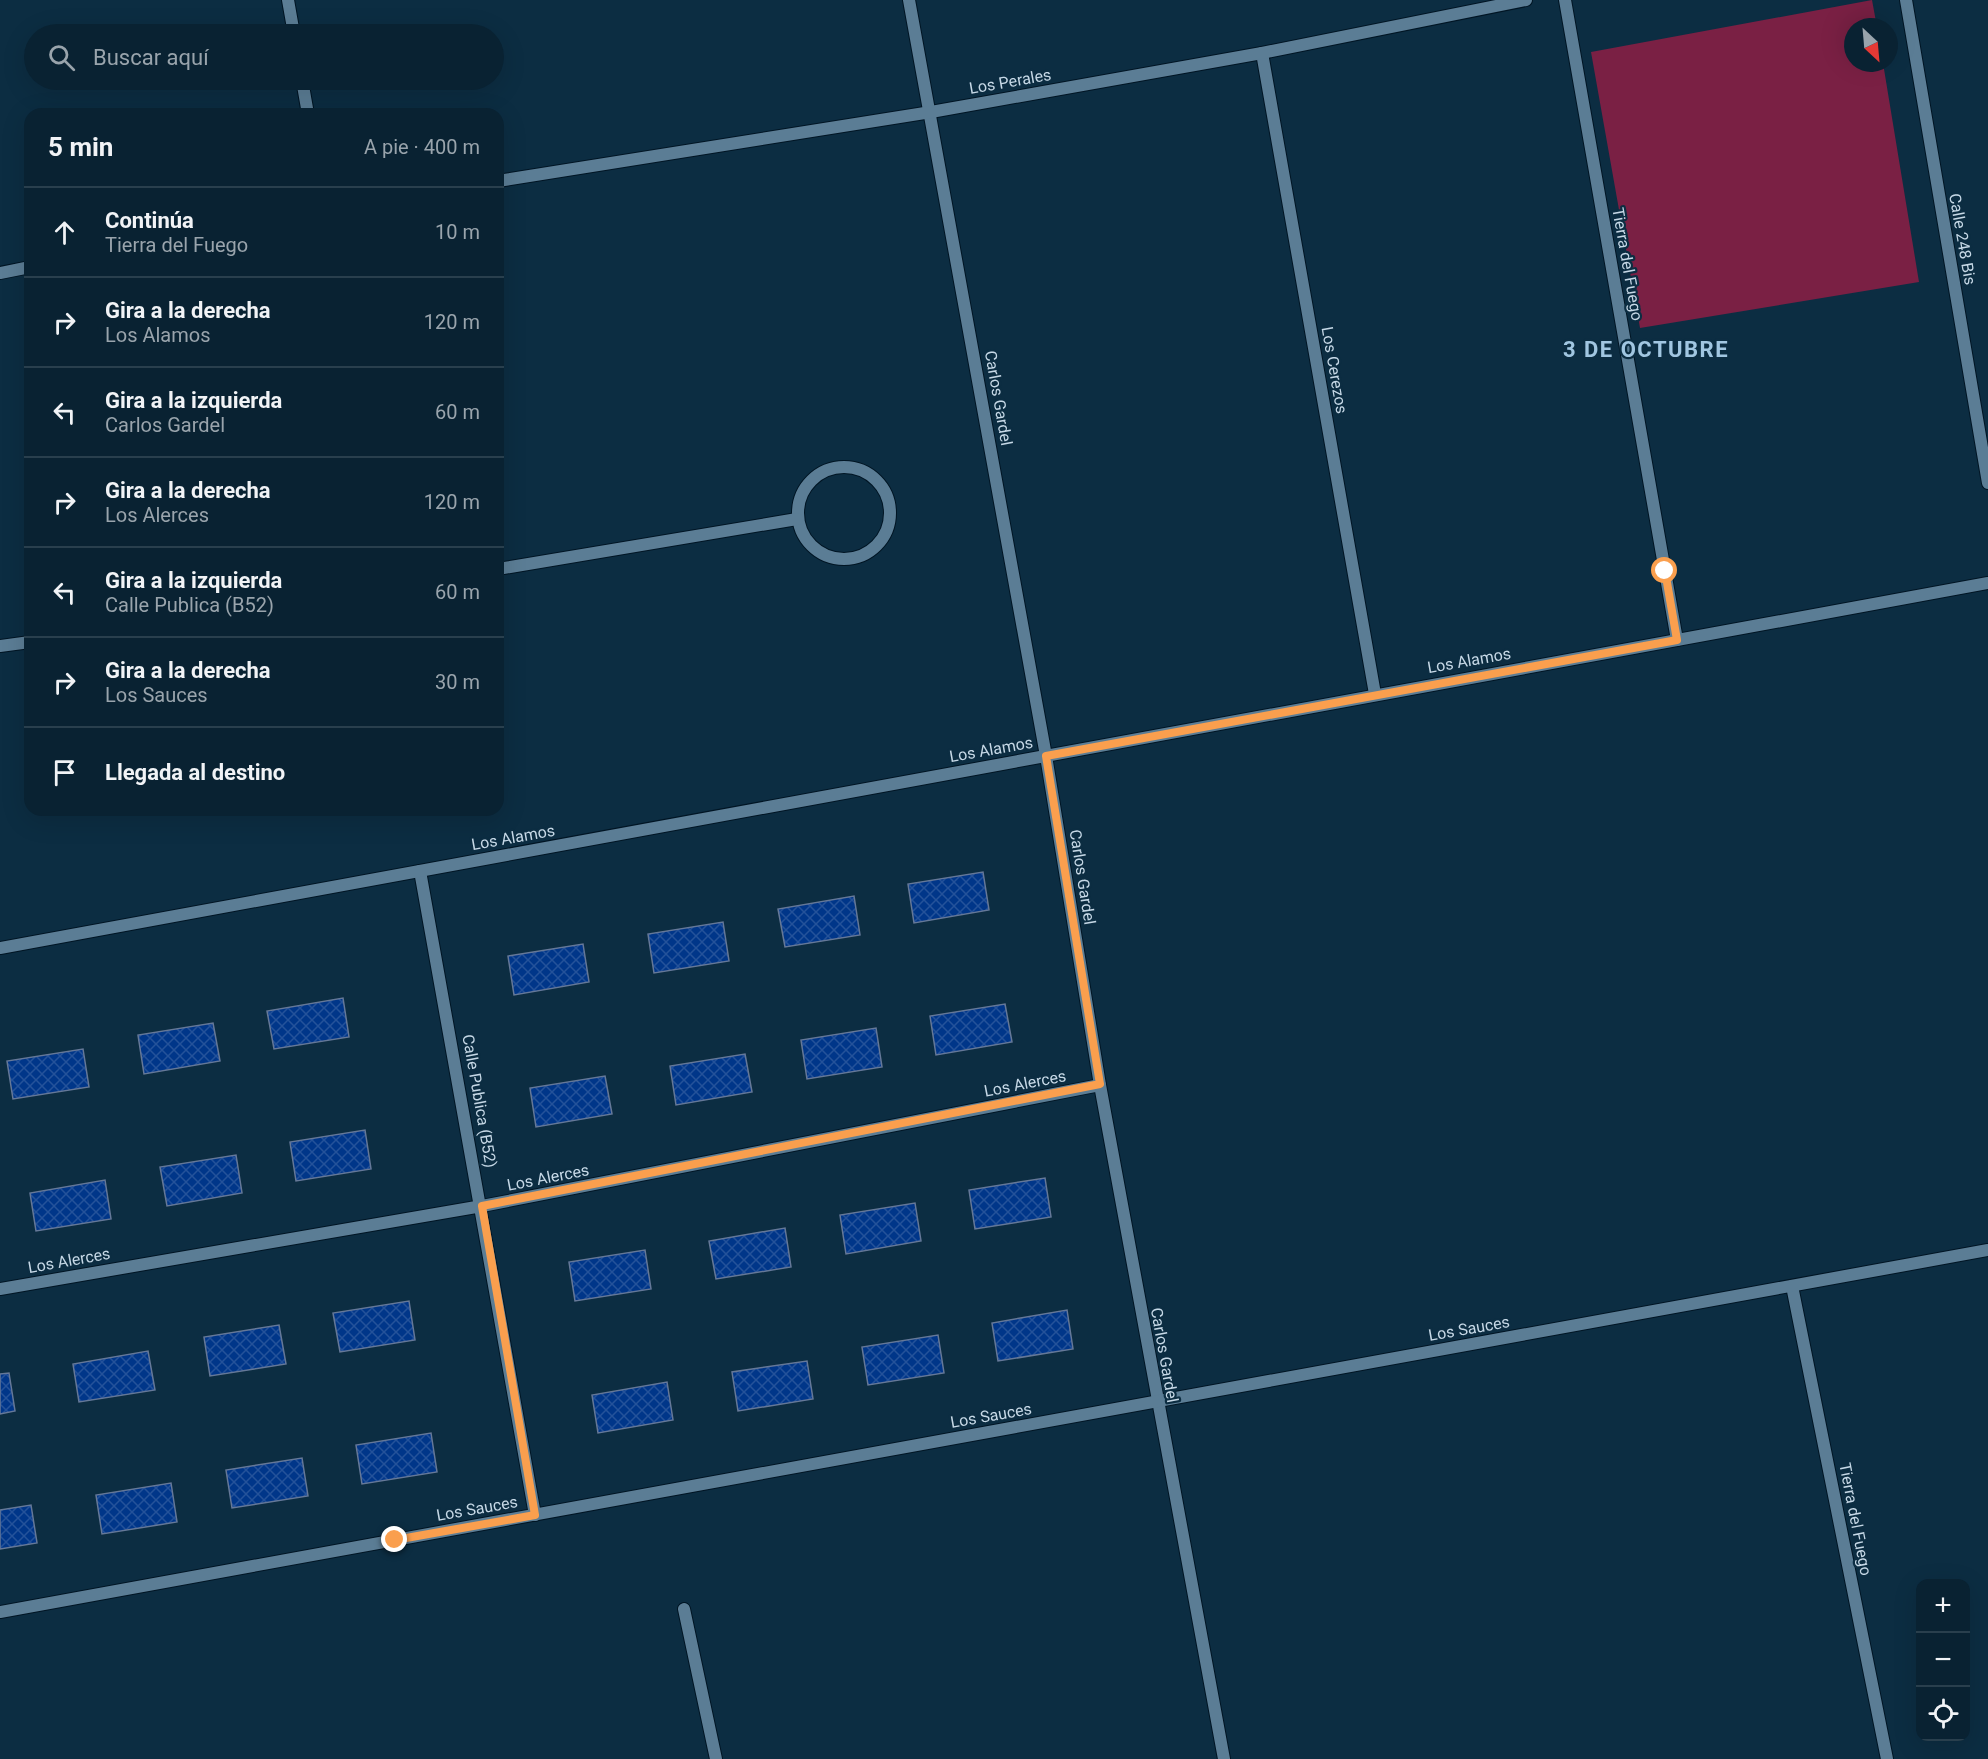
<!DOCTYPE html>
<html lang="es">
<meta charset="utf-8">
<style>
body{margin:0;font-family:Roboto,sans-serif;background:#122a3a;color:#f1f3f6}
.controls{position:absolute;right:18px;bottom:18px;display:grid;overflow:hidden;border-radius:12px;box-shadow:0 6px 24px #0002}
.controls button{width:54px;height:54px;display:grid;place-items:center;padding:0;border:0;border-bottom:2px solid #293f4d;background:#092232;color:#f1f3f6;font:30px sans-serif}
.compass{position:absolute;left:1844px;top:18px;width:54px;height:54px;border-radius:50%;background:#092232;box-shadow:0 6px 24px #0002;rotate:154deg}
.stop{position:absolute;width:18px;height:18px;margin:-14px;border:4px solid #fa9f4e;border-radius:50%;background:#fff}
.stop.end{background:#fa9f4e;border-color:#fff;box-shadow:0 2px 6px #0008}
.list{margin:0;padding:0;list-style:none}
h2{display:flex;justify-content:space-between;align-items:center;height:78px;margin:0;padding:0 24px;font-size:26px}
h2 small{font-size:20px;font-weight:400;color:#99a4ac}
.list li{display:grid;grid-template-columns:39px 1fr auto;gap:18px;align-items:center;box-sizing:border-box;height:90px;padding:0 24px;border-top:2px solid #293f4d}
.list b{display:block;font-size:22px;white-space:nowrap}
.list p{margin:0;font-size:20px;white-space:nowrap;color:#99a4ac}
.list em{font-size:20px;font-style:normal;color:#99a4ac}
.icon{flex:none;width:33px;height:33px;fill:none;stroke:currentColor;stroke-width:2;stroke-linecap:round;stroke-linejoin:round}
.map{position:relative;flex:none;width:1988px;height:1759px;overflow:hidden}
.search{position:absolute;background:#092232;box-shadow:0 6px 24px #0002;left:24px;top:24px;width:480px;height:66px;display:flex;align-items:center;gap:15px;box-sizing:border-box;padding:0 21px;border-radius:33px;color:#99a4ac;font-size:22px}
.panel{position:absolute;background:#092232;box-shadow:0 6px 24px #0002;left:24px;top:108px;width:480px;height:708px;border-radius:18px}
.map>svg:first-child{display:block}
</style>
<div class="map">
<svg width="1988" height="1759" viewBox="0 0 1988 1759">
<defs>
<pattern id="building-cross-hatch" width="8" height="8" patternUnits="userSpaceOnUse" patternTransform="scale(1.5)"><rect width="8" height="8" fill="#003689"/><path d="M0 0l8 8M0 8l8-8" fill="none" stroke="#24529a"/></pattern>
</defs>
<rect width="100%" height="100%" fill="#0c2d42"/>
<polygon fill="#7a2044" points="1872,0 1877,27 1853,27 1853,63 1883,63 1919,282 1640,328 1591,52"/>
<g fill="url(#building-cross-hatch)" stroke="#657898" stroke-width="1.5">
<polygon points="983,872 989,910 914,923 908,884"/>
<polygon points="854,896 860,935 785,947 778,909"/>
<polygon points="723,922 729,961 654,973 648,934"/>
<polygon points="583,944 589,982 514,995 508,956"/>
<polygon points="343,998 349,1037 274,1049 267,1011"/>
<polygon points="1005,1004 1012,1042 936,1055 930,1016"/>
<polygon points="213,1023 220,1061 144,1074 138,1035"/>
<polygon points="876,1028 882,1067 807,1079 801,1040"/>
<polygon points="83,1049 89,1087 13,1099 7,1061"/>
<polygon points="745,1054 752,1092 676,1105 670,1066"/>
<polygon points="605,1076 612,1114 536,1127 530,1088"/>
<polygon points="365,1130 371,1169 296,1181 290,1142"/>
<polygon points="236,1155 242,1193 167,1206 160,1167"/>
<polygon points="1045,1178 1051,1217 975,1229 969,1190"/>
<polygon points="105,1180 111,1219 36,1231 30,1193"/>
<polygon points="915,1203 921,1241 846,1254 840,1215"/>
<polygon points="785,1228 791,1267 716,1279 709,1241"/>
<polygon points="645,1250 651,1289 575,1301 569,1262"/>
<polygon points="409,1301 415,1340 340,1352 333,1313"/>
<polygon points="1067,1310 1073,1349 998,1361 992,1323"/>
<polygon points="279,1325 286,1364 210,1376 204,1337"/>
<polygon points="938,1335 944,1373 868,1385 862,1347"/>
<polygon points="148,1351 155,1390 79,1402 73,1364"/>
<polygon points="807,1361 813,1399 738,1411 732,1372"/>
<polygon points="9,1373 15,1411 0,1414 0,1374"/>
<polygon points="667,1382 673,1420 598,1433 592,1395"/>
<polygon points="431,1433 437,1472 362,1484 356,1445"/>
<polygon points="302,1458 308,1496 232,1508 226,1470"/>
<polygon points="171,1483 177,1522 102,1534 96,1495"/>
<polygon points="31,1505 37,1543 0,1549 0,1510"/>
</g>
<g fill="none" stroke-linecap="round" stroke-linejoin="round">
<defs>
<g id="street">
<polyline points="288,0 294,34"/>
<polyline points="909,0 1046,756 1100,1085 1224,1759"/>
<polyline points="1565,0 1677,640"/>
<polyline points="1906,0 1988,483"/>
<polyline points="1262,53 1375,694"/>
<polyline points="302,80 308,114"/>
<polyline points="498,181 931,112 1262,53 1526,0"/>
<polyline points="0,273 30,267"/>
<circle cx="844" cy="513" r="46"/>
<polyline points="498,569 797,519"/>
<polyline points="0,646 30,642"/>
<polyline points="420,871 535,1515"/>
<polyline points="0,948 1988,583"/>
<polyline points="1792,1286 1887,1759"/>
<polyline points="0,1289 482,1206 1100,1085"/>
<polyline points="684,1609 716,1759"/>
<polyline points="0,1612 1988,1250"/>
</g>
</defs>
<use href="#street" stroke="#001524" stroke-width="14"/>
<use href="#street" stroke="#5b7d95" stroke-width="12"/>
</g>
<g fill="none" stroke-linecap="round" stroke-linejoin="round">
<polyline stroke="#fa9f4e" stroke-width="8" points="395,1540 535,1515 482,1206 1100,1084 1046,756 1677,640 1665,571"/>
</g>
<g text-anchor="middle" stroke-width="4.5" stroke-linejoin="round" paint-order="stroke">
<g font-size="16" fill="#c6d8e6" stroke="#0c2d42">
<text transform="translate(1010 81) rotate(-10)" y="6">Los Perales</text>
<text transform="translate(1963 239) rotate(80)" y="6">Calle 248 Bis</text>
<text transform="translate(1628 264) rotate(80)" y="6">Tierra del Fuego</text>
<text transform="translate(1335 370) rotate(80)" y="6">Los Cerezos</text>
<text transform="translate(999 398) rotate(80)" y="6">Carlos Gardel</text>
<text transform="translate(1469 660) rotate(-10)" y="6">Los Alamos</text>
<text transform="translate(991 749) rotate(-10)" y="6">Los Alamos</text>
<text transform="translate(513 837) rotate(-10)" y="6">Los Alamos</text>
<text transform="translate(1083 877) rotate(81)" y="6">Carlos Gardel</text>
<text transform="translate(1025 1083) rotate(-11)" y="6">Los Alerces</text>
<text transform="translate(480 1101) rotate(80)" y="6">Calle Publica (B52)</text>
<text transform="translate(548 1177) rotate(-11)" y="6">Los Alerces</text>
<text transform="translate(69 1260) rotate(-10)" y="6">Los Alerces</text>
<text transform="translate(1469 1328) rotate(-10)" y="6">Los Sauces</text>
<text transform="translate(1165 1355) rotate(80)" y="6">Carlos Gardel</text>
<text transform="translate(991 1415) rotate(-10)" y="6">Los Sauces</text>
<text transform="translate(477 1508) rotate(-10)" y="6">Los Sauces</text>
<text transform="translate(1856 1519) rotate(79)" y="6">Tierra del Fuego</text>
</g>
<g font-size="22" font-weight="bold" letter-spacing="1.5" fill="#a1c6e1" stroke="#0c2d42">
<text x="1646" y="357">3 DE OCTUBRE</text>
</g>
</g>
</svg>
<div class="controls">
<button>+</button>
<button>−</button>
<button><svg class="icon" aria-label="locate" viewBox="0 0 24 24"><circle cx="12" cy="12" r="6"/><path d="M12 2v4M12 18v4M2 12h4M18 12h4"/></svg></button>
</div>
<svg class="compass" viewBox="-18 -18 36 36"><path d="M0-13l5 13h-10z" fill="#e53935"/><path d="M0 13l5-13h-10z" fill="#99a4ac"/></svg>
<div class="stop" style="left:1665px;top:571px"></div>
<div class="stop end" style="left:395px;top:1540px"></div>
<div class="search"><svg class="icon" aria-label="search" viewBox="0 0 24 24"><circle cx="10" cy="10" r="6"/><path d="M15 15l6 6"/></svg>Buscar aquí</div>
<section class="panel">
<h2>5 min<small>A pie · 400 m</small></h2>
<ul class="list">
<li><svg class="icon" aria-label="ahead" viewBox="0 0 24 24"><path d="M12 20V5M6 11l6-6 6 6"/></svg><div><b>Continúa</b><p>Tierra del Fuego</p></div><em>10 m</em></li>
<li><svg class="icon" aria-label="right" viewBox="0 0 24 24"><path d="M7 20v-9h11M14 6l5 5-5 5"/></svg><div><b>Gira a la derecha</b><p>Los Alamos</p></div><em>120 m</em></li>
<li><svg class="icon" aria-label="left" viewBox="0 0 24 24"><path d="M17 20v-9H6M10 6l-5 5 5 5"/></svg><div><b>Gira a la izquierda</b><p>Carlos Gardel</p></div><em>60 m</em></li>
<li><svg class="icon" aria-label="right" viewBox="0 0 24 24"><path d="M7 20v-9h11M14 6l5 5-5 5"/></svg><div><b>Gira a la derecha</b><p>Los Alerces</p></div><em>120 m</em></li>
<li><svg class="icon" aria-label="left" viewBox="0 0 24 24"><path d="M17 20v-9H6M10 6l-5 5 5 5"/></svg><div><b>Gira a la izquierda</b><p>Calle Publica (B52)</p></div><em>60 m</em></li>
<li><svg class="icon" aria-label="right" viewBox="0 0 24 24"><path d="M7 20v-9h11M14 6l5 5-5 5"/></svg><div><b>Gira a la derecha</b><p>Los Sauces</p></div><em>30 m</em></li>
<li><svg class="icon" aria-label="arrive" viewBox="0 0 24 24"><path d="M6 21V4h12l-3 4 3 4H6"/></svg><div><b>Llegada al destino</b></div></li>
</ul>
</section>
</div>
